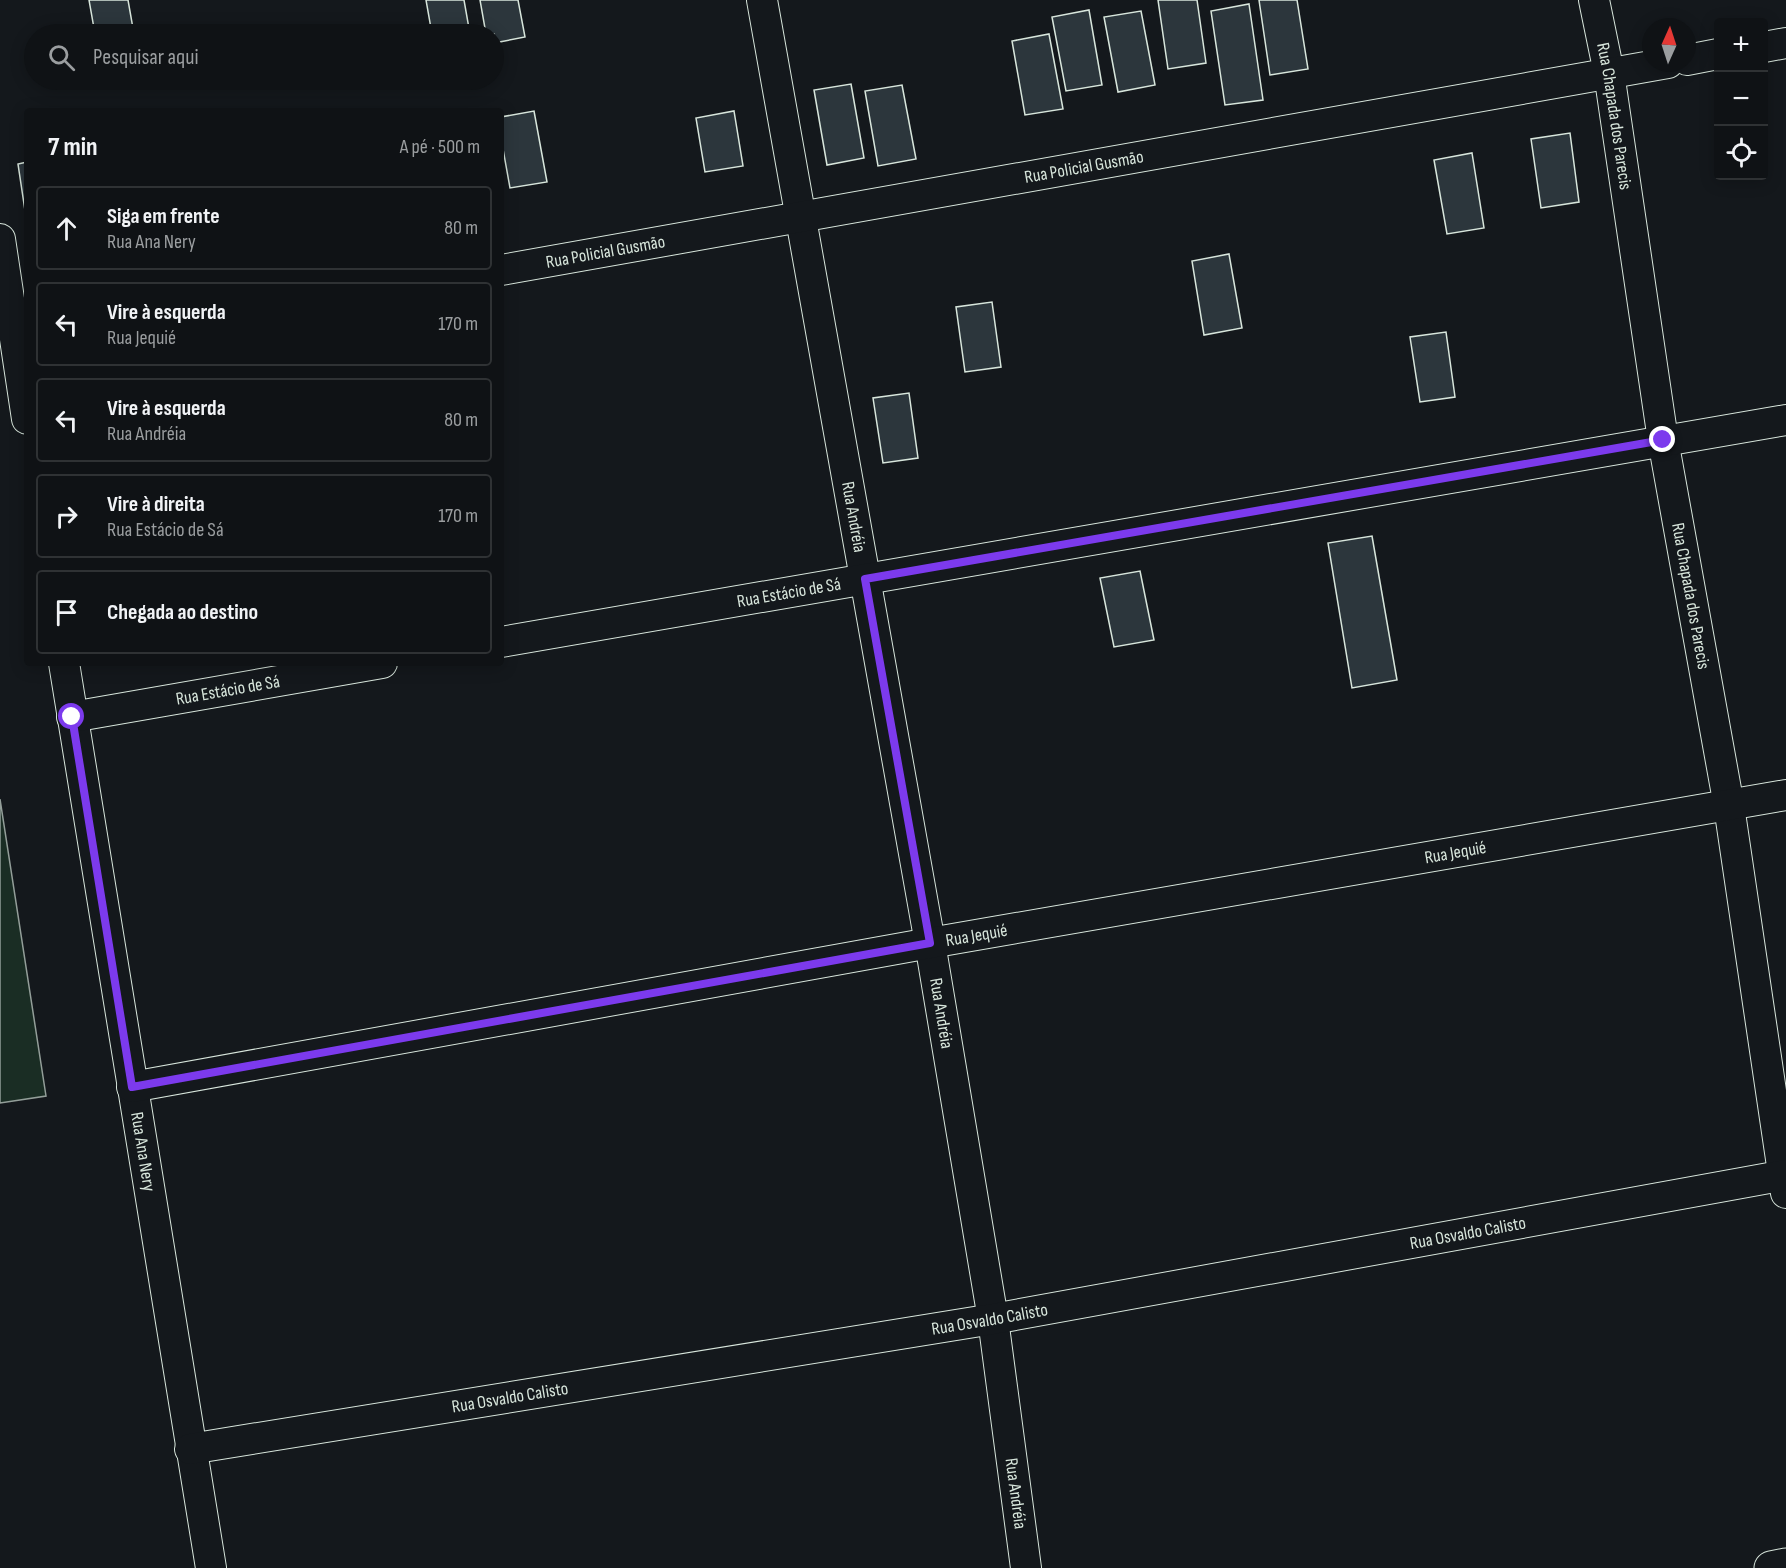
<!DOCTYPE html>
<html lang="pt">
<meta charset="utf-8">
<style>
body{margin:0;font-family:"Sofia Sans Condensed",sans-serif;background:#181b1e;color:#f1f3f6}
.controls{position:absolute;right:18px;top:18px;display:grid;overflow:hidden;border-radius:6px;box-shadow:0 3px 15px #0003}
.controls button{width:54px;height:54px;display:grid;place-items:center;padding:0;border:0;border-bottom:2px solid #2f3234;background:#0f1215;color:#f1f3f6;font:30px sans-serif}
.compass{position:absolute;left:1642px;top:18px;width:54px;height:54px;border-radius:50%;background:#0f1215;box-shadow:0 3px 15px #0003;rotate:3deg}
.stop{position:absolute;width:18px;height:18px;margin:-14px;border:4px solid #7c3aed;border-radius:50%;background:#fff}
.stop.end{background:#7c3aed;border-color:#fff;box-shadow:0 2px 6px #0008}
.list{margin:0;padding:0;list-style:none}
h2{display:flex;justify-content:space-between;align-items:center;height:78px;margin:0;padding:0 24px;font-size:26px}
h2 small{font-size:20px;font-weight:400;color:#9b9ea0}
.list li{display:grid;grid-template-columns:39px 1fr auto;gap:18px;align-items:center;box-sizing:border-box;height:84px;margin:0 12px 12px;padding:0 12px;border:2px solid #2f3234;border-radius:6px}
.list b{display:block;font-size:22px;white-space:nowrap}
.list p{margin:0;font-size:20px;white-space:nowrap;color:#9b9ea0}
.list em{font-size:20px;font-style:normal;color:#9b9ea0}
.icon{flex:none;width:33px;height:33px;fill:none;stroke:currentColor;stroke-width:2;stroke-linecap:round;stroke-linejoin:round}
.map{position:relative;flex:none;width:1786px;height:1568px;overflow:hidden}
.search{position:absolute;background:#0f1215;box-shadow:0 3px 15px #0003;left:24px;top:24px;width:480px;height:66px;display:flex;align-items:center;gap:15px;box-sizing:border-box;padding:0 21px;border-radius:33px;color:#9b9ea0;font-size:22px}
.panel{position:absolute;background:#0f1215;box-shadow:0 3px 15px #0003;left:24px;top:108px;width:480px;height:558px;border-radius:6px}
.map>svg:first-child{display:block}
</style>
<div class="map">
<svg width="1786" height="1568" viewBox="0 0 1786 1568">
<rect width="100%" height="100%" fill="#14181c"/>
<polygon fill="#1a2d24" stroke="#939e99" stroke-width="1.5" points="0,799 46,1096 0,1103"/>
<g fill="#2c363c" stroke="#d8e6dc" stroke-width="1.5">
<polygon points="89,0 128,0 134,34 95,34"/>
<polygon points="426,0 464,0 470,34 432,34"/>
<polygon points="480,0 518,0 525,37 494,43 494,34 486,34"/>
<polygon points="1158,0 1197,0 1206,63 1168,69"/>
<polygon points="1259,0 1297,0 1308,69 1270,75"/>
<polygon points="1249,4 1263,100 1225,105 1211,11"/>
<polygon points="1089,10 1102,85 1066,91 1052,17"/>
<polygon points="1141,11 1155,85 1118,92 1104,17"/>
<polygon points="1049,34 1063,109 1025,115 1012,41"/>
<polygon points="851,84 864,158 827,165 814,90"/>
<polygon points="902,85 916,159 878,166 865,91"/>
<polygon points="534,111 547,182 510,188 501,138 501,117"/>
<polygon points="734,111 743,166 705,172 696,118"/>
<polygon points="1570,133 1579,202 1541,208 1531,139"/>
<polygon points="1472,153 1484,228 1447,234 1434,160"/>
<polygon points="27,162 27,224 18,164"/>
<polygon points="1229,254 1242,328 1204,335 1192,261"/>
<polygon points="992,302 1001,367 965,372 956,307"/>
<polygon points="1446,332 1455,397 1420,402 1410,337"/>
<polygon points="909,393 918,458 883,463 873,398"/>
<polygon points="1372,536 1397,680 1352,688 1328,543"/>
<polygon points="1140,571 1154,640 1114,647 1100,578"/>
</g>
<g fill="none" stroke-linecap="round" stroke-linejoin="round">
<defs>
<g id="street">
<path id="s1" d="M762,0L930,943L993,1319L1026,1568"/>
<path id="s2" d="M1594,0L1609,73L1663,440L1729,806L1786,1193"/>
<polyline points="1764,47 1786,43"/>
<polyline points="1687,60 1718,54"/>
<polyline points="0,239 27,419"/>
<path id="s3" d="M501,270L1668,63"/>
<path id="s4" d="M501,642L1786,420"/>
<path id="s5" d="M64,663L211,1568"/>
<path id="s6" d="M72,717L382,663"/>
<path id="s7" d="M132,1087L930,943L1786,795"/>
<path id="s8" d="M190,1449L993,1319L1786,1175"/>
</g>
<polyline id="secondary" points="1771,1568 1786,1565"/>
</defs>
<use href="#street" stroke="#d8e6dc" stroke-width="32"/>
<use href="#secondary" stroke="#d8e6dc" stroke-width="35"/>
<use href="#street" stroke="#14181c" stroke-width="30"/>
<use href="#secondary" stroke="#14181c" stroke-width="33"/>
</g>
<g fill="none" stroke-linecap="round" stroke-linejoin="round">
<polyline stroke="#7c3aed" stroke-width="8" points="72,717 132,1087 930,943 865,579 1663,440"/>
</g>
<g text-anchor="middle" stroke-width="4.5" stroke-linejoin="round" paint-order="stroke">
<g font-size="18" fill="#d8e6dc" stroke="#14181c">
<text dy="6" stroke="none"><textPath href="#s2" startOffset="118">Rua Chapada dos Parecis</textPath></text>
<text dy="6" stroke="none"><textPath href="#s3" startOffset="592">Rua Policial Gusmão</textPath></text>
<text dy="6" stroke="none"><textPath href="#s3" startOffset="106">Rua Policial Gusmão</textPath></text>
<text dy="6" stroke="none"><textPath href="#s1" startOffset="525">Rua Andréia</textPath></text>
<text dy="6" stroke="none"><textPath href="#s4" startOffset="292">Rua Estácio de Sá</textPath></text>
<text dy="6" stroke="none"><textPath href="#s2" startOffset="604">Rua Chapada dos Parecis</textPath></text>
<text dy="6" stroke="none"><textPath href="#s6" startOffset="158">Rua Estácio de Sá</textPath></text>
<text dy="6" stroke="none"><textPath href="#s7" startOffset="1344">Rua Jequié</textPath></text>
<text dy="6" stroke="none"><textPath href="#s7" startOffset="858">Rua Jequié</textPath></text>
<text dy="6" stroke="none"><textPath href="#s1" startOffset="1029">Rua Andréia</textPath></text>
<text dy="6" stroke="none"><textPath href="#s5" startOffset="495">Rua Ana Nery</textPath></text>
<text dy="6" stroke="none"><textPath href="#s8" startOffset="1296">Rua Osvaldo Calisto</textPath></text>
<text dy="6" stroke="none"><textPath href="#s8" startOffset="810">Rua Osvaldo Calisto</textPath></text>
<text dy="6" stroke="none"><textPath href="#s8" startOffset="324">Rua Osvaldo Calisto</textPath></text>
<text dy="6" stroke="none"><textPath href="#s1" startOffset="1515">Rua Andréia</textPath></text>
</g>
</g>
</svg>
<div class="controls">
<button>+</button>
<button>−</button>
<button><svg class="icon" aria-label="locate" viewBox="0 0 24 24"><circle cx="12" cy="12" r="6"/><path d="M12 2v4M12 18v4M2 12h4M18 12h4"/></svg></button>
</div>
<svg class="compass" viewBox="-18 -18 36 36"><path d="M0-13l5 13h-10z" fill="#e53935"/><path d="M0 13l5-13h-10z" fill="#9b9ea0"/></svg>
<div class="stop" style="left:72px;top:717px"></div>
<div class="stop end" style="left:1663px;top:440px"></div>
<div class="search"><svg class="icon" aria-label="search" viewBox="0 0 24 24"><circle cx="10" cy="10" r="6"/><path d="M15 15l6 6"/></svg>Pesquisar aqui</div>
<section class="panel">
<h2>7 min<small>A pé · 500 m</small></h2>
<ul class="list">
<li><svg class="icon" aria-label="ahead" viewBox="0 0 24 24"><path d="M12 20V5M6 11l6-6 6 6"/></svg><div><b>Siga em frente</b><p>Rua Ana Nery</p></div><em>80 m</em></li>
<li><svg class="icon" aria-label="left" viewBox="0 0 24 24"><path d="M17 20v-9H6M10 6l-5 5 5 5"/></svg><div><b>Vire à esquerda</b><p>Rua Jequié</p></div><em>170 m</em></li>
<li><svg class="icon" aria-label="left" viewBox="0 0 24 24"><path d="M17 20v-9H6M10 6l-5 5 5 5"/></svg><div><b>Vire à esquerda</b><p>Rua Andréia</p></div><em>80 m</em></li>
<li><svg class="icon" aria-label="right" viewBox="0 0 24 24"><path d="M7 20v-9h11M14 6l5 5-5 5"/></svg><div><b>Vire à direita</b><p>Rua Estácio de Sá</p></div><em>170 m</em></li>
<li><svg class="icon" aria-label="arrive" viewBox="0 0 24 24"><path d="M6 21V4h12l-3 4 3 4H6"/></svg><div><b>Chegada ao destino</b></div></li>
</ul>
</section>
</div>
